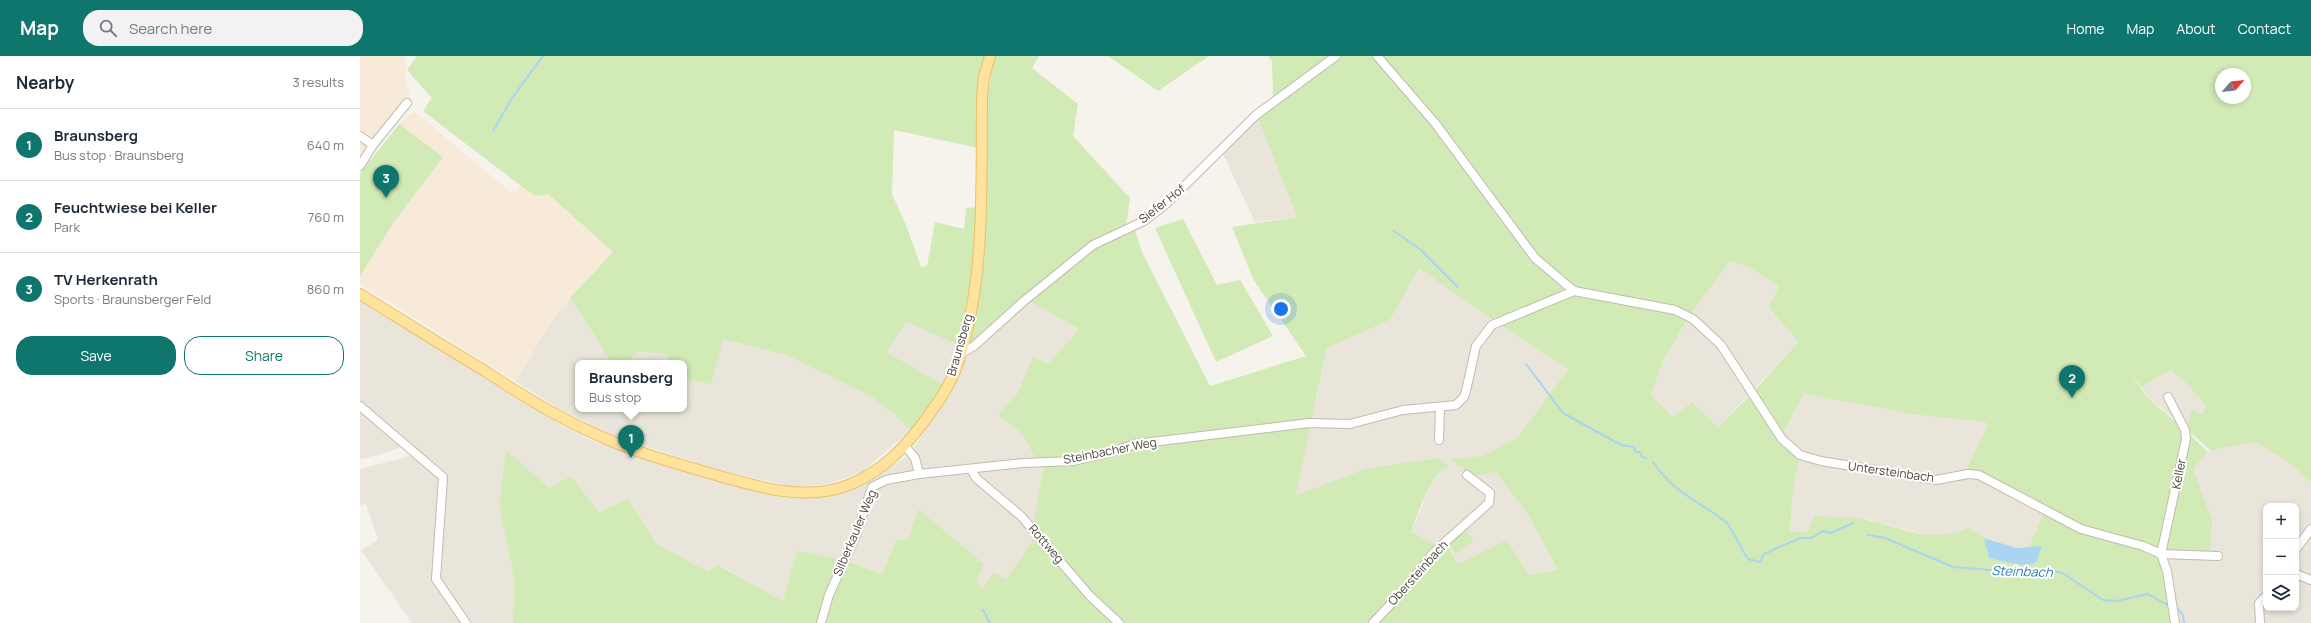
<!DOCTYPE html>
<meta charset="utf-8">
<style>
body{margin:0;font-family:Manrope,sans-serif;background:#f2f2f3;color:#1f2937}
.controls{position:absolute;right:12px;bottom:12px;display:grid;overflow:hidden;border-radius:8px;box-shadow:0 2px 6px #0003}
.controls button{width:36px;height:36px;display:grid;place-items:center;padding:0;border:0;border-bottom:1px solid #e0e1e3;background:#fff;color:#1f2937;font:20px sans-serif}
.compass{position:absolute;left:1855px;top:12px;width:36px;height:36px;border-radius:50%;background:#fff;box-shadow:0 2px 6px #0003;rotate:62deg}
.you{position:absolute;left:921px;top:253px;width:14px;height:14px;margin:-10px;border:3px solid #fff;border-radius:50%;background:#1a73e8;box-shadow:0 0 0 6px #1a73e833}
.badge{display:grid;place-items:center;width:26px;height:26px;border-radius:50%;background:#0f766e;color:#fff;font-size:13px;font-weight:700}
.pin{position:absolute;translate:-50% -33px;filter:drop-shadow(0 1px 2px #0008)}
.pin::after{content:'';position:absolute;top:21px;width:14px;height:12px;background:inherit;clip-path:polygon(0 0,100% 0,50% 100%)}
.popup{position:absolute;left:215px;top:304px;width:112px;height:52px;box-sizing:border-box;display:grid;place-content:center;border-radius:8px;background:#fff;filter:drop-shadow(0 1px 3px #0005);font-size:13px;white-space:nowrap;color:#747a83}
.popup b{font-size:15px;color:#1f2937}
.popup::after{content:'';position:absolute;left:50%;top:100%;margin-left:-8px;border:8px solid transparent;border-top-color:#fff}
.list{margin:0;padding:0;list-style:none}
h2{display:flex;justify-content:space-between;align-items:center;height:52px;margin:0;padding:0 16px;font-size:17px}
h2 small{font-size:13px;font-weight:400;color:#747a83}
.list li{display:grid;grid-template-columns:26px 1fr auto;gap:12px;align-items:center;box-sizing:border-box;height:72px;padding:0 16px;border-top:1px solid #e0e1e3}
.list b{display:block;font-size:15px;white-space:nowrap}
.list p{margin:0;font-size:13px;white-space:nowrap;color:#747a83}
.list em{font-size:13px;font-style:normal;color:#747a83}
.actions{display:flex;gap:8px;padding:12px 16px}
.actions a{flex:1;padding:9px 0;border:1px solid #0f766e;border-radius:16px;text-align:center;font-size:14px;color:#0f766e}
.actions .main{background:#0f766e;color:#fff}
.icon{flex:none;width:22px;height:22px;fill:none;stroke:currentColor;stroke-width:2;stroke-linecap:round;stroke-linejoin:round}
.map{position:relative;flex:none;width:1951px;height:567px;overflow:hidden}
header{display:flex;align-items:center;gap:24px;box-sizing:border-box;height:56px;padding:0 20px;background:#0f766e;color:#fff}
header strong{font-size:19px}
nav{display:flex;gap:22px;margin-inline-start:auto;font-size:14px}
.search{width:280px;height:36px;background:#f2f2f3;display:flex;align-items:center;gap:10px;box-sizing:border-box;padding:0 14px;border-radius:16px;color:#747a83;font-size:15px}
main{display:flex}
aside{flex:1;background:#fff}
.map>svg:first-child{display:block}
</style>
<header>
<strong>Map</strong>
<div class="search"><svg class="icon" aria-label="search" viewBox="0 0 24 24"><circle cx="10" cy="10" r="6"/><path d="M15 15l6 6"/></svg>Search here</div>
<nav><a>Home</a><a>Map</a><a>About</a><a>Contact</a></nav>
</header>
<main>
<aside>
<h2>Nearby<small>3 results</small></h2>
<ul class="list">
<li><span class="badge">1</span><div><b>Braunsberg</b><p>Bus stop · Braunsberg</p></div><em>640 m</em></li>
<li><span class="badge">2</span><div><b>Feuchtwiese bei Keller</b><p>Park</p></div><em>760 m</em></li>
<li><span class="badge">3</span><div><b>TV Herkenrath</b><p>Sports · Braunsberger Feld</p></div><em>860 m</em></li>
</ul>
<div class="actions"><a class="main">Save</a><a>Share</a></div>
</aside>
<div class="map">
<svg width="1951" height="567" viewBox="0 0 1951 567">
<rect width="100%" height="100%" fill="#f6f3ec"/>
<g fill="#eae5da">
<polygon points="897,60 937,161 895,166 861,94"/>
<polygon points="1370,205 1390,212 1419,230 1409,253 1438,286 1358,371 1313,362 1291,339 1303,305 1329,260"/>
<polygon points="1059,211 1208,313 1157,382 1136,416 1168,459 1198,514 1169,520 1147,484 1098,508 1086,484 1073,496 1072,488 1051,477 1070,430 1084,411 970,427 936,439 967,292 1030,264"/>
<polygon points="210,242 252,307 218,307 218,353 324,353 324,323 351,327 362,283 429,300 510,340 534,358 551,374 502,416 469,428 434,431 356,413 257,381 203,355 155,325 190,268"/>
<polygon points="0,244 201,369 237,387 450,441 512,423 546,401 553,404 556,416 511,429 482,503 437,495 423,545 359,509 348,516 296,487 268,443 239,456 211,420 190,432 139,448 154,521 153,567 107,567 78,522 81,420 0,349"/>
<polygon points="667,244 719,273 688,308 673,302 657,338 638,359 662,378 675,402 684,408 673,470 677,477 646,525 623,532 616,526 558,453 548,484 536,484 522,518 485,504 515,432 526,426 562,420 559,401 554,391 585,345 607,300"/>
<polygon points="546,266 600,290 585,330 527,296"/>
<polygon points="278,295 308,299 307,307 267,307"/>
<polygon points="1811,314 1827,328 1847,351 1842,358 1832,353 1826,373 1787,340 1781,331"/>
<polygon points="1444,338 1558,359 1625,366 1628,369 1604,418 1618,421 1684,456 1669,491 1657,492 1624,482 1608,472 1594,478 1570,480 1506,463 1448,476 1430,475 1433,435 1440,398 1421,380"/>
<polygon points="0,352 43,390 23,398 0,403"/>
<polygon points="1895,386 1927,405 1951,426 1951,519 1943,519 1936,511 1936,450 1906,450 1906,552 1936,552 1936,524 1951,527 1951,567 1818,567 1809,500 1861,503 1861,498 1850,497 1839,434 1833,413 1850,394"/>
<polygon points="54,399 78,420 75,523 103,567 52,567 1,494 18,484 6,448 0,449 0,413"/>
</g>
<g fill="#f7ead8">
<polygon points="0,0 46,0 45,16 50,42 0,107"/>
<polygon points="55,56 153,138 161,130 176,140 188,138 253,196 223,228 190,268 155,325 0,228 0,220 34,166 83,101 39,68 46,60"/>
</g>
<g fill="#d2eab5" fill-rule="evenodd">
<polygon points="57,0 625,0 619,29 619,92 534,74 532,138 546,169 561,211 567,210 575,166 604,173 606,152 618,151 612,214 600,290 546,266 527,296 585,330 551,374 534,358 510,340 429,300 363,283 351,328 324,323 324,307 307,307 308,299 278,295 267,307 252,307 210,242 253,196 188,138 176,140 161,130 63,55 72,42 47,14"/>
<polygon points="636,0 679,0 672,12 718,48 713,80 770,142 766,172 733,188 609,290 607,290 625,91 627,44 633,6"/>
<polygon points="748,0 849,0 798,35"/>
<polygon points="908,0 973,0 913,43 912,5"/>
<path d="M979,0H1015L1035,21L1175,204L1204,228L1203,235L1135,265L1059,212L1030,264L967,292L951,366C897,371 843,380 789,390C752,396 712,408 675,402L662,378L638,359L657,338L673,301L688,308L719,273L667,244L734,190L774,171L782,196L850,330L946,300L893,223L872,171L937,161L897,60Z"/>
<path d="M1019,0H1951V426L1927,405L1895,386L1850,394L1826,373L1832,353L1842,358L1847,351L1827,328L1811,314L1781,331L1765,309L1787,341L1825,374L1800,497L1721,471L1619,417L1604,418L1628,369L1625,366L1558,359L1444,338L1421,380L1393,336L1438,286L1409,252L1419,230L1390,212L1370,205L1329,260L1215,233L1176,201ZM1861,18H1885V42H1861Z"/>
<polygon points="39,68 83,101 34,166 0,220 0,118"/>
<polygon points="823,163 857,229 880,224 913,280 856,306 795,172"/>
<path d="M1214,236L1314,256L1328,262L1303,305L1291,339L1313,361L1332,346L1358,371L1391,338L1439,402L1433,435L1430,475L1448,476L1454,460C1471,461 1490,460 1506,464C1545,471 1567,489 1608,472L1625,482L1629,502L1682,491H1669L1684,456L1784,492L1798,501L1802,510L1812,567H1014L1086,486L1098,508L1147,484L1169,519L1198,514L1168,459L1136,416L1114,420L1091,404L1123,400L1157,382L1208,313L1140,268Z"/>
<path d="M951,369L936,439L1006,413L1079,402L1089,410C1071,416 1057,460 1051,476L1073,488L1074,492L1011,567H462L485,504L522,518L536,484H548L558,453L624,508L616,526L623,532L634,516L646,524L677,477L673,470L684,408L775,389Z"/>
<polygon points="1827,376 1848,396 1833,413 1852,464 1850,497 1804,495"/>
<polygon points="146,394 189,432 211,420 239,456 268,443 296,487 348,516 358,509 423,545 437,495 482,503 460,567 153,567 154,521 139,448"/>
<polygon points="1105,473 1114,485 1096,498 1088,487"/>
</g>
<polygon fill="#a9d4f2" points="1624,482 1657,492 1682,490 1676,507 1661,509 1629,502"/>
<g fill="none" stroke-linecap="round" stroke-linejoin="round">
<g stroke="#a9d4f2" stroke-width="2">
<polyline points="133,75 152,42 183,0"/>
<polyline points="1034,175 1061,194 1098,231"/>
<polyline points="1166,308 1203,357 1261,389 1274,391 1275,396 1280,396 1282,401 1286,402"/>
<path d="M1293,406C1314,437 1337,444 1366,466C1370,469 1383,496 1388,503L1400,506L1404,498L1440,482H1451L1463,475L1471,477L1493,467"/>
<polyline points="1508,479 1525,482 1593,511 1656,516 1701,516 1743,544 1757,545 1788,538 1809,550"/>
<polyline points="1818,553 1823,559 1824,567"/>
<polyline points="623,554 630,567"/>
</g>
<defs>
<g id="minor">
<polyline points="1017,0 1075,67 1175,202 1214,235 1315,254 1333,263 1361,289 1422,383 1440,399 1461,405 1576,424 1608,418 1619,419 1721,473 1783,490 1801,498 1858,500"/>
<polyline points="0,80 13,89"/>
<polyline points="0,110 13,89 47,47"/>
<polyline points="600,298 614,290 664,245 733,189 784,165 806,148 896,59 976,0"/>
<polyline points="1808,341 1825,374 1826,383 1801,498 1807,515 1815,567"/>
<polyline points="0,350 83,421 76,523 106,567"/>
<polyline points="1079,384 1080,351"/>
<polyline points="545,390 555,402 559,418"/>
<polyline points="611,413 616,422 662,461 730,540 759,567"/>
<polyline points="1936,493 1951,473"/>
<polyline points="1936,518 1951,524"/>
<polyline points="461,567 469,539 496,479 512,431 526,424 559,418 663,407 713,405 752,396 775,388 949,367 990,368 1043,354 1096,349 1104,341 1106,335 1116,290 1132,269 1214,235"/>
<polyline points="1013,567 1045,533 1074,496 1129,447 1130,437 1107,419"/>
<polyline points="1900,567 1899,547 1906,540"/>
</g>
<path id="major" d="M0,238C42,264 83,290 125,315C159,337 193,359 231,376C270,395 314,407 356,419C396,430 438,444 480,432C515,421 539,398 560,371C575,351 590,331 598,307C626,223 621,129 622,40L624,21L630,0"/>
</defs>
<use href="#minor" stroke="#c2bbae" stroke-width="10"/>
<use href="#major" stroke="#e6c16a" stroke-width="12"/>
<use href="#minor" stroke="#fff" stroke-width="8"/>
<use href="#major" stroke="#ffe39c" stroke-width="10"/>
</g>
<g text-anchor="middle" stroke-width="4" stroke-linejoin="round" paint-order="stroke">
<g font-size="12" fill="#4b4439" stroke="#fff">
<text transform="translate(802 148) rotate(-38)" y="4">Siefer Hof</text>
<text transform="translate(600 289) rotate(-74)" y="4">Braunsberg</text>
<text transform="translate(750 395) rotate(-11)" y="4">Steinbacher Weg</text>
<text transform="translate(1531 416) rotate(8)" y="4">Untersteinbach</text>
<text transform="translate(1819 418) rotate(-79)" y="4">Keller</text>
<text transform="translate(495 477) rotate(-67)" y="4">Silberkauler Weg</text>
<text transform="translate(686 488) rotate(49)" y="4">Rottweg</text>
<text transform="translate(1058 517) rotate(-48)" y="4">Obersteinbach</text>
</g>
<g font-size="13" font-style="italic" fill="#2e7ab2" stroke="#fff">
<text transform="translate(1662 515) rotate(2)" y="5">Steinbach</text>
</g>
</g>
</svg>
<div class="controls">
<button>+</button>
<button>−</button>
<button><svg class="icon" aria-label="layers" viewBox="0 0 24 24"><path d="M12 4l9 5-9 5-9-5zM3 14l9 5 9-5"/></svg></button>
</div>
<svg class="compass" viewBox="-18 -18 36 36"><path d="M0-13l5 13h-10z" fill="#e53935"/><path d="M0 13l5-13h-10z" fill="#747a83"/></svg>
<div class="you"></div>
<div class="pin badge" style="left:271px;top:402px">1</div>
<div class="popup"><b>Braunsberg</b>Bus stop</div>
<div class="pin badge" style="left:1712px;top:342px">2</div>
<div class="pin badge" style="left:26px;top:142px">3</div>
</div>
</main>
